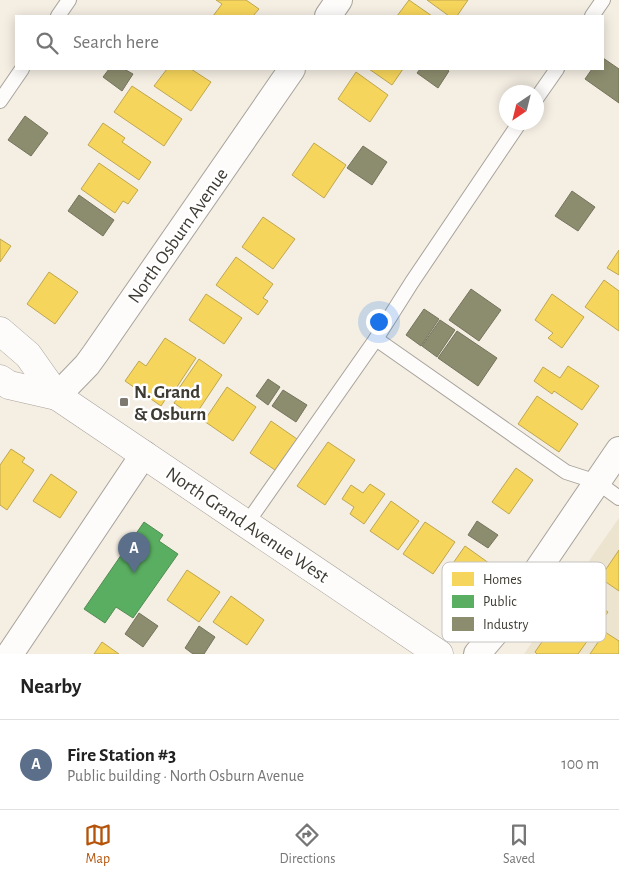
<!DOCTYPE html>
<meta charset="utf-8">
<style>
body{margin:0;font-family:"Alegreya Sans",sans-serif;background:#f6f6f6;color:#222}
.compass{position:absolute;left:499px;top:85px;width:45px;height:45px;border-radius:50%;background:#fff;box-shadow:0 2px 12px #0003;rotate:215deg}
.you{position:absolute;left:378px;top:321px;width:18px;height:18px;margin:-12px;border:4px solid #fff;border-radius:50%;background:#1a73e8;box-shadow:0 0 0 8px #1a73e833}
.badge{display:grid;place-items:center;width:32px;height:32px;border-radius:50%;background:#b45309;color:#fff;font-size:16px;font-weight:700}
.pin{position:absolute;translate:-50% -41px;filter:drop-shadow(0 1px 2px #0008)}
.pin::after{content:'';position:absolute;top:26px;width:18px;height:15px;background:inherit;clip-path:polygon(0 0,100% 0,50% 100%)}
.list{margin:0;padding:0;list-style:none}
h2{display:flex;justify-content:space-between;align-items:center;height:65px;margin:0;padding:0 20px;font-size:21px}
h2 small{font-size:16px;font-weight:400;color:#767676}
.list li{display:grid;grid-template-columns:32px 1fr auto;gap:15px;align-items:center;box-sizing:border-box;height:90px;padding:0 20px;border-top:1px solid #e0e0e0}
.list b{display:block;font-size:19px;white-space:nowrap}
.list p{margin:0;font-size:16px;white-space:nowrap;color:#767676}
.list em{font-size:16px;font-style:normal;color:#767676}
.icon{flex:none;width:28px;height:28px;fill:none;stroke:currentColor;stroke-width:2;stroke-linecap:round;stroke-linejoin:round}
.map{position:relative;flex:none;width:619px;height:654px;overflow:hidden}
.search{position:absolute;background:#fff;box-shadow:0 2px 12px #0003;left:15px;right:15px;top:15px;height:55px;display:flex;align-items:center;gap:12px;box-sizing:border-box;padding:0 18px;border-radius:0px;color:#767676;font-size:19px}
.sheet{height:155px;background:#fff}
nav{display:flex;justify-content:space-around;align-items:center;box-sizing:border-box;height:70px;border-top:1px solid #e0e0e0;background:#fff;font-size:14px;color:#767676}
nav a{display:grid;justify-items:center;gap:2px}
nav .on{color:#b45309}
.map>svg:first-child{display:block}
</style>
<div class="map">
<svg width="619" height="654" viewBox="0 0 619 654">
<rect width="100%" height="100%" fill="#f4eee3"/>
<polygon fill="#ede4d0" points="619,518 619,654 524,654"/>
<g fill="#f6d55c" stroke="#bfa750">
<polygon points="216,0 246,0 259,9 253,16 213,16 222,4"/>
<polygon points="409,0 432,16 397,16"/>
<polygon points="427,0 468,0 457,16 449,16"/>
<polygon points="167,69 191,69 211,82 191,111 154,86"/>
<polygon points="369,69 403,69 392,85"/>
<polygon points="356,72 388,95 370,122 338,99"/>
<polygon points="132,86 182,119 164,146 114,112"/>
<polygon points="103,123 125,138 122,142 151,162 139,180 88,145"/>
<polygon points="314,143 346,165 324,198 292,175"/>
<polygon points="99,163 138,190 128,204 123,201 115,213 81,189"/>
<polygon points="263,217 295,239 273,269 242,247"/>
<polygon points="0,239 11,246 0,262"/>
<polygon points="619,250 619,275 607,268"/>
<polygon points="236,257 273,284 263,298 268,301 258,315 216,285"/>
<polygon points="49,272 78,292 55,324 27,304"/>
<polygon points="604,280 619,291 619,331 585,307"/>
<polygon points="206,294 242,318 224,344 189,320"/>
<polygon points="552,294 584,317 562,348 548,338 553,333 535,320"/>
<polygon points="165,338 196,358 169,399 167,397 161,406 125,381 139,361 146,366"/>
<polygon points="199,359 222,375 194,417 174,403 179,396 175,394"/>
<polygon points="568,366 599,386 582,410 554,391 552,394 534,381 543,367 560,378"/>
<polygon points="227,387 256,407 233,441 204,421"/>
<polygon points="537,396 578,424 559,452 518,424"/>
<polygon points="271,421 297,439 275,470 250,453"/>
<polygon points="328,442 355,460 325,505 297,486"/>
<polygon points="11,449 25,458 22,462 34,470 7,510 0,505 0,465"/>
<polygon points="516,468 533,480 509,514 492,502"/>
<polygon points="51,474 77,492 60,518 33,501"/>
<polygon points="370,484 385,494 364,524 350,514 354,507 342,499 351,485 363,493"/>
<polygon points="391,501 419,521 398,550 370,531"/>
<polygon points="425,522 455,542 433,574 403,554"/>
<polygon points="465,546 493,566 470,600 442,579"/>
<polygon points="619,550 619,591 600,578"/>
<polygon points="187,570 220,592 199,622 167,600"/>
<polygon points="577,591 608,612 578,654 537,654 535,652"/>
<polygon points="231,596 264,620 247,645 213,622"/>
<polygon points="605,632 619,641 619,654 590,654"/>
<polygon points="102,642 119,654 94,654"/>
</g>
<polygon fill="#5aae61" stroke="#528c53" points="144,522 163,535 159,541 178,554 133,618 116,607 105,623 84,609"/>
<g fill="#8c8c6e" stroke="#75745c">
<polygon points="603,58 619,69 619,103 585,79 592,69 603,69"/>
<polygon points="109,69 124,69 133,74 122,91 103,77"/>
<polygon points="420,69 446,69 449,71 438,88 417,73"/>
<polygon points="25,116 48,133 31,156 8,140"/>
<polygon points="363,146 387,162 372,185 347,168"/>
<polygon points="572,191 595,207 578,231 555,216"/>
<polygon points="79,195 114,220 103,236 68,211"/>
<polygon points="471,289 501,310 479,341 449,320"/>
<polygon points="424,309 439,319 421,346 406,335"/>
<polygon points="440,320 455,330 437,357 422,346"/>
<polygon points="457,331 497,358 478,386 438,358"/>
<polygon points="268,379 280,387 268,405 256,396"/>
<polygon points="283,390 307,405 296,422 272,406"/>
<polygon points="477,521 498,535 488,548 468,535"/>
<polygon points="139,613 158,626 143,647 125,634"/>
<polygon points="199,626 215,637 204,654 193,654 185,648"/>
</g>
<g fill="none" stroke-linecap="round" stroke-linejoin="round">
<defs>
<g id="service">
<polyline points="58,16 69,0"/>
<polyline points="592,16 603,0"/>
<polyline points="536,99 557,69"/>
<polyline points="0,101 22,69"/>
<polyline points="376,339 412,282 520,122"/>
<polyline points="247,523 376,339 566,472 597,482 619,498"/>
</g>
<g id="minor">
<polyline points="328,16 339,0"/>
<polyline points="57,396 87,365 95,354 292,69"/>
<polyline points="10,654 144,454"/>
<polyline points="477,654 494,634 619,450"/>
</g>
<g id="secondary">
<polyline points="0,331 28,355 57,396 439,654"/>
<polyline points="0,379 9,385 57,396"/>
</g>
</defs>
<use href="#service" stroke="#a8a39b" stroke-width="16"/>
<use href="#minor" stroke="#a8a39b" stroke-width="28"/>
<use href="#secondary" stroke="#a8a39b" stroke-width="29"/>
<use href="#service" stroke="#fdfcfb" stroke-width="14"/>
<use href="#minor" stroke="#fdfcfb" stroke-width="26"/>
<use href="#secondary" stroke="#fdfcfb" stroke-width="28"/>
</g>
<rect fill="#7e7a71" stroke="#fff" stroke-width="2" x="119" y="397" width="10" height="10" rx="2.5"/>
<g text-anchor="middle" stroke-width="5" stroke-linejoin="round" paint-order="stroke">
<g font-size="19" fill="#3e3b33" stroke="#fff">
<text transform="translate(177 235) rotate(-55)" y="7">North Osburn Avenue</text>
<text transform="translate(248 524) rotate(34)" y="7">North Grand Avenue West</text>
</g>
<g font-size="19" font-weight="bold" fill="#3e3b33" stroke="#fff" text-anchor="start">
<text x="134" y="398">N. Grand<tspan x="134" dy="22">&amp; Osburn</tspan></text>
</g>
</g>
<rect x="442" y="562" width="164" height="80" rx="8" fill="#fff" stroke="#c5c4c2" stroke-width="1"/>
<rect x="452" y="572" width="22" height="14" fill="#f6d55c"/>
<rect x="452" y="595" width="22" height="13" fill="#5aae61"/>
<rect x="452" y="617" width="22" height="14" fill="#8c8c6e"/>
<g font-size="14" fill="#3e3b33">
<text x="483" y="584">Homes</text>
<text x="483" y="606">Public</text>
<text x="483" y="629">Industry</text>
</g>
</svg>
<svg class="compass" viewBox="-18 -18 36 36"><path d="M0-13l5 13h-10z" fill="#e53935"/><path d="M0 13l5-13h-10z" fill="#767676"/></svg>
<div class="you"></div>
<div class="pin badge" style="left:134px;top:573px;background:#5c6f8a">A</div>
<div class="search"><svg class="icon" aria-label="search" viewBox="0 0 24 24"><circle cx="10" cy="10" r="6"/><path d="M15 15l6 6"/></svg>Search here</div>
</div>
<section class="sheet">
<h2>Nearby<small></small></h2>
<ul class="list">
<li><span class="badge" style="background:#5c6f8a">A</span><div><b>Fire Station #3</b><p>Public building · North Osburn Avenue</p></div><em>100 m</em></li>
</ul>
</section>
<nav>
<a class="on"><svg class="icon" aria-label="map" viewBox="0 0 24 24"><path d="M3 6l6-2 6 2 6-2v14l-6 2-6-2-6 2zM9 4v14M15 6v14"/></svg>Map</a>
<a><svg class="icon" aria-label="directions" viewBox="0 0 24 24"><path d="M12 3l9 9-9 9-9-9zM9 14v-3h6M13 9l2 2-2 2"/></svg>Directions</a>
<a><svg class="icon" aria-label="saved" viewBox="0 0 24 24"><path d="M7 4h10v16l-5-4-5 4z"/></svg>Saved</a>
</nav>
